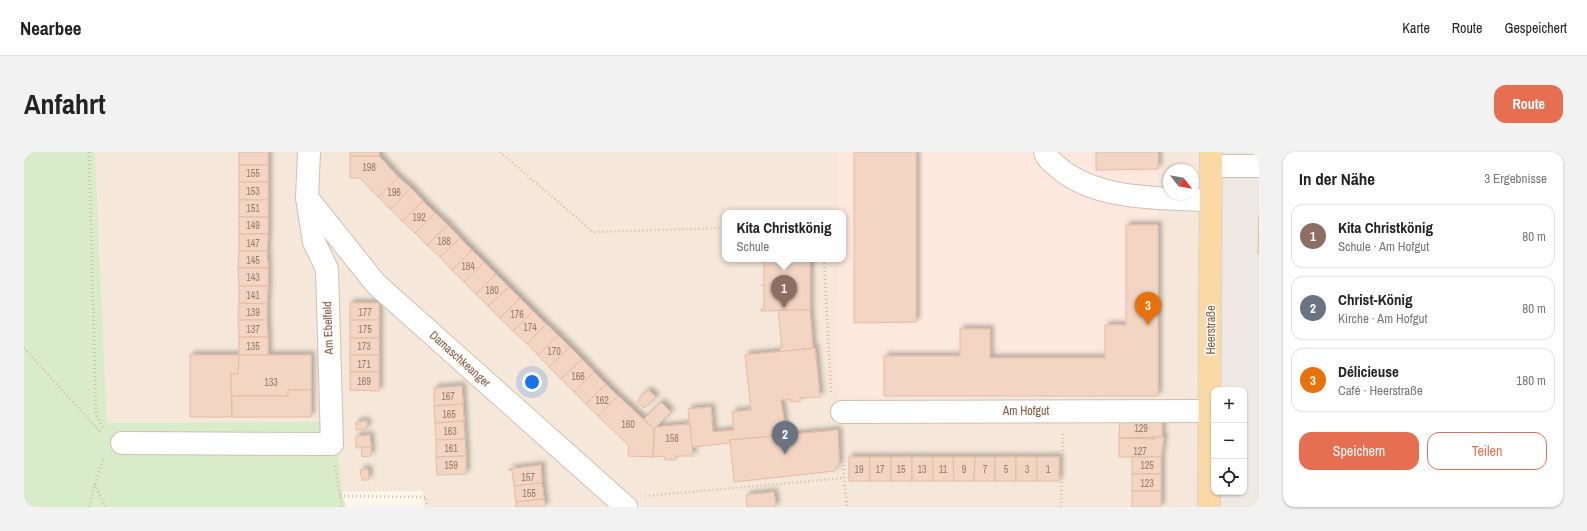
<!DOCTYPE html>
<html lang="de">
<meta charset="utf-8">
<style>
body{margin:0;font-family:"Archivo Narrow",sans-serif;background:#f2f2f2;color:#222}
.controls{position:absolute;right:12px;bottom:12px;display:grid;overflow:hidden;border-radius:8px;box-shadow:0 1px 3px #0004}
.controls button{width:36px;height:36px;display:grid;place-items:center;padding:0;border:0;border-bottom:1px solid #e0e0e0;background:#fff;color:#222;font:20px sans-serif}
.compass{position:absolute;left:1139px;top:12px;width:36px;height:36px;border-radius:50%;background:#fff;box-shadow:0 1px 3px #0004;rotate:121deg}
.you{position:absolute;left:508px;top:230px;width:14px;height:14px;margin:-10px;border:3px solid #fff;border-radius:50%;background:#1a73e8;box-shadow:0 0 0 6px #1a73e833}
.badge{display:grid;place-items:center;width:26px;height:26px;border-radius:50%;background:#e76f51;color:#fff;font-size:13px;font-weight:700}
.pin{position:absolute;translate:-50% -33px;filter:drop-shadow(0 1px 2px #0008)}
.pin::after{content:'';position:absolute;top:21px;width:14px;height:12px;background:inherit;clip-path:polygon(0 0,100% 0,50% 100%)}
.popup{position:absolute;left:698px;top:58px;width:124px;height:52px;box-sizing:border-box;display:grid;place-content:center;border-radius:8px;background:#fff;filter:drop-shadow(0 1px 3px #0005);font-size:13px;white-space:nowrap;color:#767676}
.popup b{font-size:15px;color:#222}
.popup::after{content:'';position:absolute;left:50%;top:100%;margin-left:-8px;border:8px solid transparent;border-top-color:#fff}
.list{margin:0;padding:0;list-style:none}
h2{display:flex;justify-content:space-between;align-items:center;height:52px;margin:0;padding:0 16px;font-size:17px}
h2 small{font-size:13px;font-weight:400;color:#767676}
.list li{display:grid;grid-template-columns:26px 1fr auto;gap:12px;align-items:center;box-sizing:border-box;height:64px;margin:0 8px 8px;padding:0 8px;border:1px solid #e0e0e0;border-radius:12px}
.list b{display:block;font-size:15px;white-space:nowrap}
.list p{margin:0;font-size:13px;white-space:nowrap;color:#767676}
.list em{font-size:13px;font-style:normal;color:#767676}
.actions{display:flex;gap:8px;padding:12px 16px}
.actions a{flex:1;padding:9px 0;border:1px solid #e76f51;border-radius:12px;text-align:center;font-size:14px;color:#e76f51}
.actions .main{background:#e76f51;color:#fff}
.icon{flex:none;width:22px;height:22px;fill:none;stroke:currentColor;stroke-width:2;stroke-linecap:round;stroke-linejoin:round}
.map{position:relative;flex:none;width:1235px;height:355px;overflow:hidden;border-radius:12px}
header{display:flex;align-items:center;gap:24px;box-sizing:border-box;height:56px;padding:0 20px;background:#fff;border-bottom:1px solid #e0e0e0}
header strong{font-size:19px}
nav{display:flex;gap:22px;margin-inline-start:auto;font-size:14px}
.intro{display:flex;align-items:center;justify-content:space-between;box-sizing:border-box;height:96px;padding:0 24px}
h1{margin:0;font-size:28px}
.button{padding:10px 18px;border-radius:12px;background:#e76f51;color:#fff;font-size:14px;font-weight:700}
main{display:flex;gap:24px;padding:0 24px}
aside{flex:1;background:#fff;border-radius:12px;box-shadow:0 1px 3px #0004}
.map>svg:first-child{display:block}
</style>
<header>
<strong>Nearbee</strong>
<nav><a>Karte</a><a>Route</a><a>Gespeichert</a></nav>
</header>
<div class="intro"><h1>Anfahrt</h1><a class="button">Route</a></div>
<main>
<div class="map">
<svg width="1235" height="355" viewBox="0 0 1235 355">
<defs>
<filter id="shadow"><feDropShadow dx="3.5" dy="-3.5" stdDeviation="2" flood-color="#0004"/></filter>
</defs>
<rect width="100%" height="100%" fill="#fdf6ec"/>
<path fill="#f5e8da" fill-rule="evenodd" d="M71,0H1178L1177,355H401L398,339L318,340L312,270L83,271ZM1145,18H1169V42H1145ZM701,61H819V107H701Z"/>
<polygon fill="#fde8e0" points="813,0 1134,0 1134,244 815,245 814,107 819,107 819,61 813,61"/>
<path fill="#efe9e4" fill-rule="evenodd" d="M1185,0H1235V355H1181ZM1190,238H1220V340H1190Z"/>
<polygon fill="#d8ecc9" points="0,0 71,0 83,271 312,270 318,340 322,355 0,355"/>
<g fill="#f3d5c3" stroke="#e6bba3" filter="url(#shadow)">
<rect x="215" y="0" width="29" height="13"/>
<rect x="326" y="0" width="29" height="4"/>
<polygon points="830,0 892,0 892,170 830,171"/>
<polygon points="1072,0 1134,0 1134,17 1072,18"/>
<polygon points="326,4 355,4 374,25 354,45 336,26 326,26"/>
<rect x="215" y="13" width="29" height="17"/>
<polygon points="374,25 387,36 366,57 354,45"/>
<rect x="215" y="30" width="29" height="18"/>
<polygon points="387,36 399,49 378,69 366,57"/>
<rect x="215" y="48" width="29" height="17"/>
<polygon points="399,49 411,61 391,81 378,69"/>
<polygon points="411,61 424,73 403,93 391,81"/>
<polygon points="1235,63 1235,102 1234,102"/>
<rect x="215" y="65" width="29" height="17"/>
<polygon points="424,73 436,86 416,105 403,93"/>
<polygon points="1102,73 1134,73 1134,244 860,244 860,204 936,204 936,177 966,177 966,206 1081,206 1081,173 1102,173"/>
<polygon points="215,82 244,82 243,99 215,99"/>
<polygon points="436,86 448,98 428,118 416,105"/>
<polygon points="448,98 460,110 440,130 428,118"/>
<polygon points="215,99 243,99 244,116 214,116"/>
<polygon points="739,107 786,107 786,158 737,159 737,157 740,157 740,134 737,133 740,133 740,111 737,110 739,110"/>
<polygon points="460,110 472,122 452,142 440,130"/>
<polygon points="214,116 244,116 244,134 215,134"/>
<polygon points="472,122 485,135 464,154 452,142"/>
<polygon points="215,134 244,134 243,152 215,151"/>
<polygon points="485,135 496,146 476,166 464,154"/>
<polygon points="496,146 509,159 489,179 476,166"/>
<polygon points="215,151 243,152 243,168 214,168"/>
<rect x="326" y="151" width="29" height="17"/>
<polygon points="754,158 786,158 789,196 756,200 756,196 758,196"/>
<polygon points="509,159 522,172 503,192 489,179"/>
<polygon points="214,168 243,168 244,185 215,185"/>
<rect x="326" y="168" width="29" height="18"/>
<polygon points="522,172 534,183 514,203 503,192"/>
<polygon points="534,183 546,195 525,215 514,203"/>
<rect x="215" y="185" width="29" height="18"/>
<rect x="326" y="186" width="29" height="17"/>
<polygon points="546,195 558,207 537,227 525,215"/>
<polygon points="791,196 796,245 776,246 776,249 766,250 766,247 757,248 762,283 706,288 706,291 668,295 664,257 687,255 689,280 710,278 708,260 727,258 721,203"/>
<polygon points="166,203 215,203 214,222 207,222 208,265 166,265"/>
<polygon points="215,203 287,203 287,238 264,238 264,244 207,244 207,222 214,222"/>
<rect x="326" y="203" width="29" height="17"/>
<polygon points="558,207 570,220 550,240 537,227"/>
<polygon points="326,220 355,220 355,239 326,238"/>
<polygon points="570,220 582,232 562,252 550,240"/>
<polygon points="582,232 594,244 574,264 562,252"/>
<polygon points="438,234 439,252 410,254 410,236"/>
<polygon points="264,238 287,238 287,265 208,265 208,244 264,244"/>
<polygon points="624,238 632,245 620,256 613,249"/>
<polygon points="594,244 630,277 629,305 604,304 605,294 574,264"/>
<polygon points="637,250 647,260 630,277 620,267"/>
<polygon points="439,252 440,269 411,271 410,254"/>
<polygon points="1096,266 1138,266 1138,285 1095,286"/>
<polygon points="343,269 343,277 332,278 332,270"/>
<polygon points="440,269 441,287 412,288 411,271"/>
<polygon points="666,272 669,304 651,304 651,308 641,308 640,304 629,305 631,275"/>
<polygon points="814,278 815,312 810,319 710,330 706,288"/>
<polygon points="346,283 347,295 332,296 332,284"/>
<polygon points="1131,285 1140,285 1137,305 1095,305 1095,286 1131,287"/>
<polygon points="441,287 442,304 412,305 412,288"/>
<polygon points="337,295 347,295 347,304 338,305"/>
<polygon points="442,304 442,322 413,323 412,305"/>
<rect x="825" y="305" width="21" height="24"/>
<rect x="846" y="305" width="21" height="24"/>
<rect x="867" y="305" width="21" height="24"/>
<rect x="888" y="305" width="21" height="24"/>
<polygon points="909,305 929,305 930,329 909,329"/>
<polygon points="929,305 951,305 950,329 930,329"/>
<polygon points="951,305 971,305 971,329 950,329"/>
<rect x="971" y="305" width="21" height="24"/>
<rect x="992" y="305" width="21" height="24"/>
<rect x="1013" y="305" width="22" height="24"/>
<rect x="1108" y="305" width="29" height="17"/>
<polygon points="517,313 518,331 490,334 488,318 485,319 485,317"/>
<polygon points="344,317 345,328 338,328 336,318"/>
<rect x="1108" y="322" width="29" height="17"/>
<polygon points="518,331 520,347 492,350 490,334"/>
<rect x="1108" y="339" width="29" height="16"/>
<polygon points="750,340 752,355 723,355 722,343"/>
<polygon points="520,347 521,355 492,355 492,350"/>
</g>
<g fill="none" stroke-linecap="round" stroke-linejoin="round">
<defs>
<g id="minor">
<path d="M1021,0C1023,7 1029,11 1035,16C1073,49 1139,46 1187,48"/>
<polyline points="1187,14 1235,14"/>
<polyline points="284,47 352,132 602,355"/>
<polyline points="818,260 1187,259"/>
<polyline points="98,291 308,292 303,117 290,90 283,46 285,0"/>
</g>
<polyline id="major" points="1185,355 1187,0"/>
</defs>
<use href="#minor" stroke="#d1beb0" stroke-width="24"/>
<use href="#major" stroke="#dad1cd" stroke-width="24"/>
<g stroke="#d9b8a5" stroke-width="2.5" stroke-dasharray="1 3" stroke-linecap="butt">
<polyline points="65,0 72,262 80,278"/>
<polyline points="476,0 569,80 701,76"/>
<polyline points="800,107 807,240"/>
<polyline points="0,196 78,282"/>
<polyline points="818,281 820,326 823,355"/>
<polyline points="311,314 318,355"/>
<polyline points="71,332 81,355"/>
<polyline points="316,344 402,345 403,355"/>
<polyline points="621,344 820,326"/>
<polyline points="65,355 71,332 80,306"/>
<polyline points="1037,355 1039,282"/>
</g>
<use href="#minor" stroke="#fff" stroke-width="22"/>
<use href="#major" stroke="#fbd9a5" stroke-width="22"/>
</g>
<g text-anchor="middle" stroke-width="3" stroke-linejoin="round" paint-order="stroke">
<g font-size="10" fill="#987a6a">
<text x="345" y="19">198</text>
<text x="229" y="25">155</text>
<text x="229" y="43">153</text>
<text x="370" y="44">196</text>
<text x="229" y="60">151</text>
<text x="395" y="69">192</text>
<text x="229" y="77">149</text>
<text x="420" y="93">188</text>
<text x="229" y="95">147</text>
<text x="229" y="112">145</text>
<text x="444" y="118">184</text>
<text x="229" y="129">143</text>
<text x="468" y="142">180</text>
<text x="229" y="147">141</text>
<text x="229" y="164">139</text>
<text x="341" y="164">177</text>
<text x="493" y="166">176</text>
<text x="506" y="179">174</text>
<text x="229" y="181">137</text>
<text x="341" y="181">175</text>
<text x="229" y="198">135</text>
<text x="340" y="198">173</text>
<text x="530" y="203">170</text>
<text x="340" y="216">171</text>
<text x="554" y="228">166</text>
<text x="340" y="233">169</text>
<text x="247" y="234">133</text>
<text x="424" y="248">167</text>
<text x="578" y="252">162</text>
<text x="425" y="266">165</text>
<text x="604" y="276">160</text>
<text x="1117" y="280">129</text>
<text x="426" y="283">163</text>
<text x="648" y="290">158</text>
<text x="427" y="300">161</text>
<text x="1116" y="303">127</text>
<text x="427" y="317">159</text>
<text x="1123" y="317">125</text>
<text x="835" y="321">19</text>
<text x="856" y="321">17</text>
<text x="877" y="321">15</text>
<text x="898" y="321">13</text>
<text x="919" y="321">11</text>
<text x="940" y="321">9</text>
<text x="961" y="321">7</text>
<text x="982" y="321">5</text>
<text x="1003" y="321">3</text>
<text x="1024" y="321">1</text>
<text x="504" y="329">157</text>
<text x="1123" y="335">123</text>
<text x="505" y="345">155</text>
</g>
<g font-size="12" fill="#7a5c4d" stroke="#fffaf3">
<text transform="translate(304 176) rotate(-92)" y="4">Am Ebelfeld</text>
<text transform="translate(1187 178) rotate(-90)" y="4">Heerstraße</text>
<text transform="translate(436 207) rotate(42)" y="4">Damaschkeanger</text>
<text x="1002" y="263">Am Hofgut</text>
</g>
</g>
</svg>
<div class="controls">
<button>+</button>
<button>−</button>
<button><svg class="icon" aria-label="locate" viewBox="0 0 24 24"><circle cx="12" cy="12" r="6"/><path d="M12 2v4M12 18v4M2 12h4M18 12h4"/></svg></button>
</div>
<svg class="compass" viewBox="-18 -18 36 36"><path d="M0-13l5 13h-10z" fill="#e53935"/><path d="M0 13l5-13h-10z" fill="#767676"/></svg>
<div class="you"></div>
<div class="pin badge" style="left:760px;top:156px;background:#8d6e63">1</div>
<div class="popup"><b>Kita Christkönig</b>Schule</div>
<div class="pin badge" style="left:761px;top:302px;background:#6b7280">2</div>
<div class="pin badge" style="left:1124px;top:173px;background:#e8710a">3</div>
</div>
<aside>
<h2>In der Nähe<small>3 Ergebnisse</small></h2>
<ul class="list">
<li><span class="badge" style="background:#8d6e63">1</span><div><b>Kita Christkönig</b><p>Schule · Am Hofgut</p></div><em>80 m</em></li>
<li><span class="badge" style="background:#6b7280">2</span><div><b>Christ-König</b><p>Kirche · Am Hofgut</p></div><em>80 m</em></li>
<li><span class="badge" style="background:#e8710a">3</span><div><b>Délicieuse</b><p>Café · Heerstraße</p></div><em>180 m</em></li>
</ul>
<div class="actions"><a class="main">Speichern</a><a>Teilen</a></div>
</aside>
</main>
